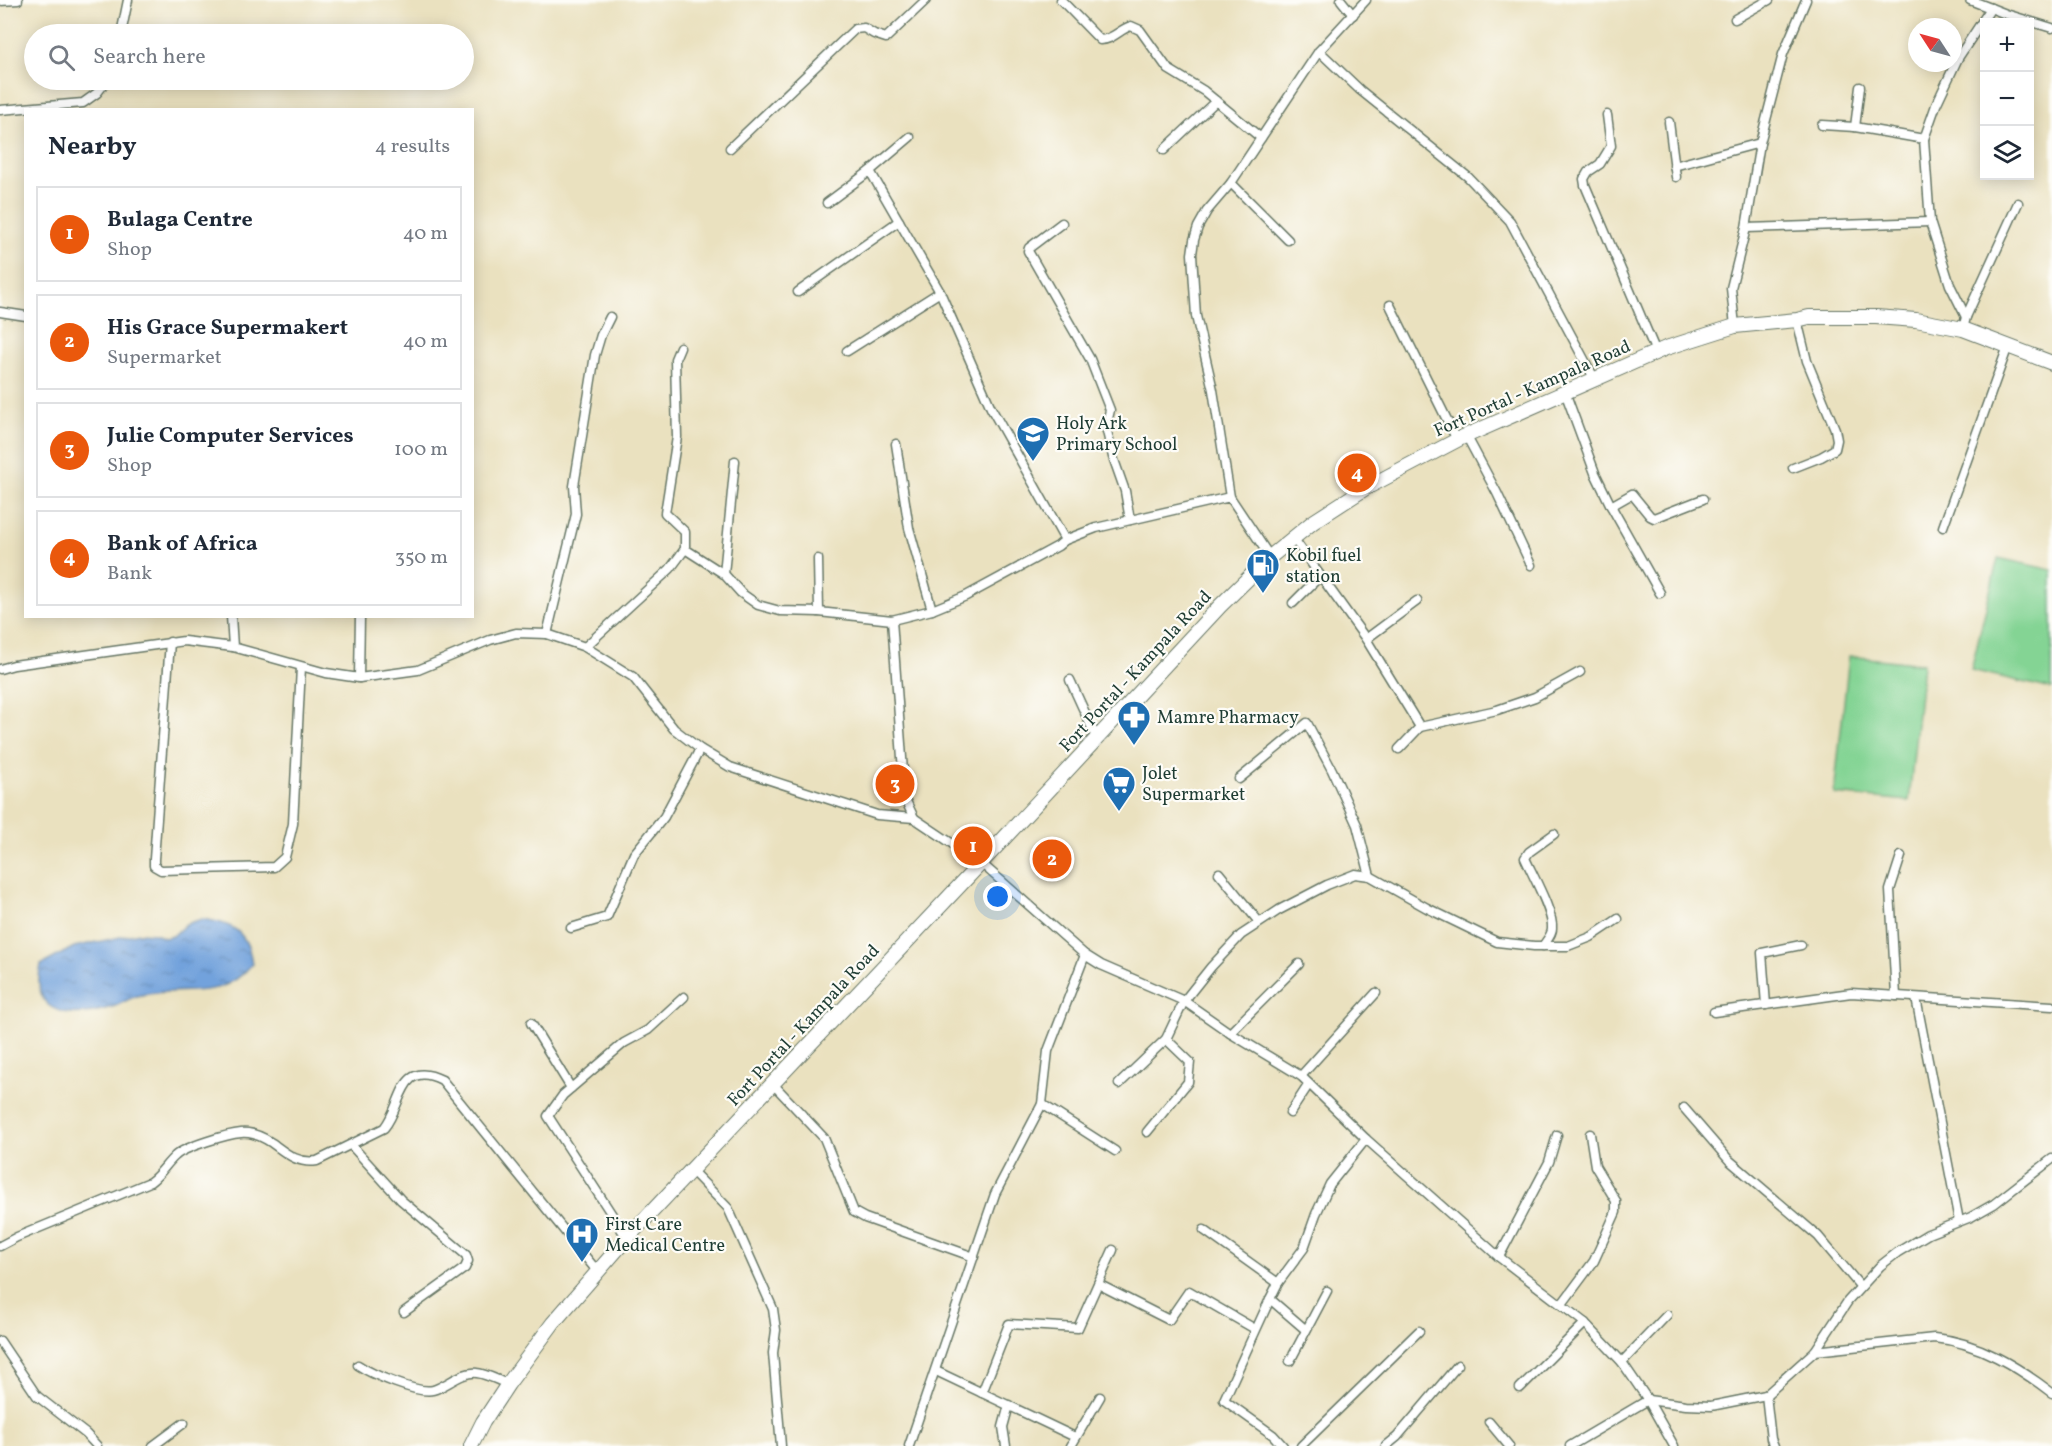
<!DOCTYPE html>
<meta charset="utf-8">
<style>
body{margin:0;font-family:Vollkorn,serif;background:#f6f6f7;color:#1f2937}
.controls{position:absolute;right:18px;top:18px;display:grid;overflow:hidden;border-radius:0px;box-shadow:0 3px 15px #0003}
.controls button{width:54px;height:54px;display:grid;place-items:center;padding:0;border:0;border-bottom:2px solid #e0e1e3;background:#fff;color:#1f2937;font:30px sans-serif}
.compass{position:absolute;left:1908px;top:18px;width:54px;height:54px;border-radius:50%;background:#fff;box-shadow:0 3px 15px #0003;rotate:306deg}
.you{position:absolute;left:998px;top:897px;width:21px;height:21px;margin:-15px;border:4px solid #fff;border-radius:50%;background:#1a73e8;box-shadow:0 0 0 9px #1a73e833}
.badge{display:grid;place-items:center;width:39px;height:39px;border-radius:50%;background:#ea580c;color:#fff;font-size:20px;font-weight:700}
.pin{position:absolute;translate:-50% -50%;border:3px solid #fff;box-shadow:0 2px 6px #0006}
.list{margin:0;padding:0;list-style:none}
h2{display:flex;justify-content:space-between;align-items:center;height:78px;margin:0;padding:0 24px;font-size:26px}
h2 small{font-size:20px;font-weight:400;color:#747a83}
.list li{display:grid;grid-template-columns:39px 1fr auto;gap:18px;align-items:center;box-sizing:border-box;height:96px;margin:0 12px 12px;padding:0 12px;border:2px solid #e0e1e3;border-radius:0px}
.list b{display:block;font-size:22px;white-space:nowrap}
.list p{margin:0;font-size:20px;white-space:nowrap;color:#747a83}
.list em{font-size:20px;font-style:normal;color:#747a83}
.icon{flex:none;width:33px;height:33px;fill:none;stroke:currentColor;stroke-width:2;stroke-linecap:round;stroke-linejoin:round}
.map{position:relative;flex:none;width:2052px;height:1446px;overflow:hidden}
.search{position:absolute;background:#fff;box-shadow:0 3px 15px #0003;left:24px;top:24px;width:450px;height:66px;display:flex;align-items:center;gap:15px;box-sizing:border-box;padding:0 21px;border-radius:33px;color:#747a83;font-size:22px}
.panel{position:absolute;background:#fff;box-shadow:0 3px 15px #0003;left:24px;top:108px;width:450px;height:510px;border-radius:0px}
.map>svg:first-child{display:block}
</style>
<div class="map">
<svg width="2052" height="1446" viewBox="0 0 2052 1446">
<defs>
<pattern id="water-ripples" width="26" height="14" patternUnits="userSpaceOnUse" patternTransform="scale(1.5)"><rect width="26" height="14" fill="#72a2dc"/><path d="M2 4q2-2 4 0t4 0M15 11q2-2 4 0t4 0" fill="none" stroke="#5d85b3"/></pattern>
</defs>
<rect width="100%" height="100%" fill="#fdfcf7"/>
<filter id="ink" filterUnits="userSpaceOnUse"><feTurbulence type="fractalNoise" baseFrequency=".0167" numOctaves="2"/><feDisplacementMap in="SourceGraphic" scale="12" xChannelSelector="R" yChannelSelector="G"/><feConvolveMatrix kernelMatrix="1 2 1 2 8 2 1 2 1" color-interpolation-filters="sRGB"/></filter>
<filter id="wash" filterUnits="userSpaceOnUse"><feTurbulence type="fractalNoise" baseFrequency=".008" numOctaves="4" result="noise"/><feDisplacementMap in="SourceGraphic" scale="24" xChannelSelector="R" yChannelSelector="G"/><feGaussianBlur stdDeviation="1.35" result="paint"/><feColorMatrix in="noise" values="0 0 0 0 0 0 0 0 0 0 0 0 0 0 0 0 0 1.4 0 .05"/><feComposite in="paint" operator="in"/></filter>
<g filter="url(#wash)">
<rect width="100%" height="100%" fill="#eae1bf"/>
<g fill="#84d494" stroke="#528864" stroke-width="1.5">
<polygon points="1998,558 2052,570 2052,689 1971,670"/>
<polygon points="1849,656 1923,664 1909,801 1834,794"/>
</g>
<path fill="url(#water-ripples)" stroke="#487088" stroke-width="1.5" d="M202,919C232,923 248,931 252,964C220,1005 180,984 137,996C128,999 121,1004 112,1007C74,1019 29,1018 41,965L74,947L139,933L156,934L164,938L173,936L186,924Z"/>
</g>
<g filter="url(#ink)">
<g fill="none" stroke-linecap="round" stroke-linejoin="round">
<defs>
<g id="minor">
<path d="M1061,0L1100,40C1113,40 1120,29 1131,26L1140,30L1168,69L1204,91L1261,138"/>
<polyline points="1341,0 1353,15"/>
<polyline points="1970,0 2006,14 2052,28"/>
<polyline points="0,1 18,0"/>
<polyline points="1735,19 1769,0"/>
<polyline points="121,34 128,0"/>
<polyline points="1319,51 1360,90 1468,177 1510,221 1594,378"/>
<polyline points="0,110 83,103 97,93 107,80"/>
<polyline points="1607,115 1611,146 1600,164 1588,172 1584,179 1585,185 1656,352"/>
<polyline points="1669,122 1676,177"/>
<polyline points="1822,125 1855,127 1924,139"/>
<polyline points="1855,127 1860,87"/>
<polyline points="730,148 855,29 864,28 874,34 886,38 926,0"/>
<polyline points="1164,150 1216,101"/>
<polyline points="1674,166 1760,143"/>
<polyline points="870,171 940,292 991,408 1065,540"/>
<polyline points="1231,183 1288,240"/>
<polyline points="827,203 870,171 910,137"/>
<polyline points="1062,223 1029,248 1028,251 1090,359 1110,410 1106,427 1113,457 1125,491 1130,520"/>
<polyline points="1746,228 1930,222"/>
<polyline points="798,292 899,221"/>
<polyline points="1390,305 1457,440"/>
<polyline points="0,312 26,316"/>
<polyline points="1966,317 2018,203"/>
<polyline points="1735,326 1731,288 1746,228 1760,143 1783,54 1806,0"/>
<polyline points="1963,329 1966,317 1950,285 1930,222 1924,139 1936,105 1958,58 1991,8"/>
<polyline points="847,351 940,292"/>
<polyline points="1565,392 1595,473 1611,506 1660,593"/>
<polyline points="1466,435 1497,493 1531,565"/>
<polyline points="896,444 909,528 932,610"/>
<polyline points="1793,468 1821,457 1835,449 1837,440 1835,429 1807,361 1797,320"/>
<polyline points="1230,497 1213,390 1196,316 1192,254 1194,240 1198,227 1207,211 1231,183 1319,51 1366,0"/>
<polyline points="1611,506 1632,494 1650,516 1654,518 1703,499"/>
<polyline points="1943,527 2008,346"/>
<polyline points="1294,539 1366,639 1420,727"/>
<polyline points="685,549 724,574 741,593 758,605 780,611 819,612 892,620 932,610 966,596 1058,546 1065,540 1096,528 1230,497 1270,557"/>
<polyline points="818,559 819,612"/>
<polyline points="724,574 735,461"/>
<polyline points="1293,603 1320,576"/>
<polyline points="231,616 233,647"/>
<polyline points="892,620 905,799 914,818"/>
<polyline points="547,634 576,514 574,486 595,355 601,335 610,317"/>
<polyline points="1366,639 1417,601"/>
<polyline points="170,642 154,859 154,866 161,870 274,867 285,857 293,824 301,667"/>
<polyline points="585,647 670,569 685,549 685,532 665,513 677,437 675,359 680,347"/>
<polyline points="0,669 14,665 184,641 233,647 326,673 359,678 418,670 490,640 516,633 547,634 585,647 633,677 674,729 700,749 730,767 877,815 914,818 981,863 1085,955 1101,965 1184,1001 1230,1033 1301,1076 1366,1139 1499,1257 1585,1323 1622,1362 1648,1400 1674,1446"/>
<polyline points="359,678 360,616"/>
<polyline points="1070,680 1097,739"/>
<polyline points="1399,749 1420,727 1497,710 1535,697 1580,672"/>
<polyline points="1239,779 1307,723 1332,770 1357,825 1370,876"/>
<polyline points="1219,873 1259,922"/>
<polyline points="571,928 607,917 634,854 664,817 700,749"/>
<path d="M1543,946C1546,941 1552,935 1552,929C1554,913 1532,874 1525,858L1529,852L1554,834"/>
<polyline points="1896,996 1890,890 1901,856"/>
<polyline points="1916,998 1959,1221"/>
<polyline points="1766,1005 1762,953 1801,945"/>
<polyline points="1714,1012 1851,993 2052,1006"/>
<polyline points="531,1023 571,1088"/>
<polyline points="1230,1033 1299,964"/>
<polyline points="1301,1076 1376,993"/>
<polyline points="773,1084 824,1138 854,1212 865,1218 974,1257"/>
<polyline points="1119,1084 1166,1039 1184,1001 1211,967 1241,935 1279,910 1327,885 1355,874 1370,876 1427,908 1497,942 1534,946 1568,946 1591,937 1618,919"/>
<polyline points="1042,1104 1115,1151"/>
<polyline points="1684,1108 1729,1160 1818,1236 1860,1286"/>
<polyline points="1290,1113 1309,1084"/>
<polyline points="1147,1132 1188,1082 1190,1062 1166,1039"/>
<polyline points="351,1145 401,1200 466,1255 468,1261 465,1268 404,1312"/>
<polyline points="691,1170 728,1208 773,1309 776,1330 773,1353 781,1446"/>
<polyline points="1204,1230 1278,1283"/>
<polyline points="627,1238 548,1116 563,1095 624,1043 648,1030 684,997"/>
<path d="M0,1246L17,1237L150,1182C161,1174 166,1164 175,1156C184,1147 228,1134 241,1133C252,1132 263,1137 272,1143C287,1154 298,1164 317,1161L384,1128C403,1106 399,1058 442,1080L597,1271"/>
<polyline points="1499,1257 1549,1162 1557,1135"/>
<polyline points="1098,1284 1169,1320 1189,1291 1255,1329"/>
<polyline points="1270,1299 1306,1330"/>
<polyline points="1562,1304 1594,1261 1616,1212 1616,1201 1595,1166 1590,1134"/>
<polyline points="0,1341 37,1396 86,1434 97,1446"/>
<path d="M1815,1351L1934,1338C1978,1342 2018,1367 2052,1393"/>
<polyline points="1290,1361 1327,1291"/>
<polyline points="1622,1362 1667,1315"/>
<path d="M358,1365C371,1374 418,1394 433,1390C447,1386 462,1371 477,1373C487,1374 499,1381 508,1384"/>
<polyline points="936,1371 1075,1437"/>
<polyline points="1520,1388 1585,1323"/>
<polyline points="982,1393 1009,1324 1078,1328 1113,1250"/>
<polyline points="1766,1395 1771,1439 1774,1446"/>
<polyline points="1489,1422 1509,1446"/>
<polyline points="153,1446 184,1423"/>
<polyline points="909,1446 995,1194 1042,1104 1048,1051 1085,955"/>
<polyline points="1006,1446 1003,1427 1009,1405"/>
<polyline points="1071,1446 1100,1397"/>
<polyline points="1283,1446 1273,1435 1224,1400 1270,1299 1278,1283 1304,1248 1316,1214 1330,1184 1366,1139"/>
<polyline points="1301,1446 1419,1331"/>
<polyline points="1386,1446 1397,1437 1458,1365"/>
<polyline points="1570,1446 1648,1400 1686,1405 1711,1406 1766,1395 1815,1351 1848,1301 1880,1266 1898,1252 1928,1234 1971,1217 1994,1204 2052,1159"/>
</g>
<polyline id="primary" points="471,1446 483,1422 508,1384 553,1323 627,1238 981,863 1220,606 1270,557 1313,522 1364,489 1461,438 1666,348 1735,326 1797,320 1809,317 1876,317 1916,320 1963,329 2052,363"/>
</defs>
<use href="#minor" stroke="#667665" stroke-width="11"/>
<use href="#primary" stroke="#667665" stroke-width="16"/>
<use href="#minor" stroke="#fff" stroke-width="8"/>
<use href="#primary" stroke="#fff" stroke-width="14"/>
</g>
</g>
<defs>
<symbol id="school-pin" viewBox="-11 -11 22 30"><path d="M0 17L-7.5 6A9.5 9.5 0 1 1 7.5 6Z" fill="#1f6fb2" stroke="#fdfcf7"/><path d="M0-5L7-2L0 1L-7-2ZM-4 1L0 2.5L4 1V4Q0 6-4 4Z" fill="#fff"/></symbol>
<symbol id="fuel-pin" viewBox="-11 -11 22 30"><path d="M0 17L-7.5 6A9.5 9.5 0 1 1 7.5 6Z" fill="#1f6fb2" stroke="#fdfcf7"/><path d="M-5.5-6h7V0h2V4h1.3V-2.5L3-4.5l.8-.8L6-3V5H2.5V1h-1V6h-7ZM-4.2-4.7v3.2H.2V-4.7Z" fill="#fff"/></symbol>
<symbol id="pharmacy-pin" viewBox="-11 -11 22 30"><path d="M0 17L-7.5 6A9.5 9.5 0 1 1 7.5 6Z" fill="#1f6fb2" stroke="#fdfcf7"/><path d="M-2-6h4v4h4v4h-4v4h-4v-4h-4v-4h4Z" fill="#fff"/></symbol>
<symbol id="supermarket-pin" viewBox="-11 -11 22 30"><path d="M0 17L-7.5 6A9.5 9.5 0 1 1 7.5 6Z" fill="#1f6fb2" stroke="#fdfcf7"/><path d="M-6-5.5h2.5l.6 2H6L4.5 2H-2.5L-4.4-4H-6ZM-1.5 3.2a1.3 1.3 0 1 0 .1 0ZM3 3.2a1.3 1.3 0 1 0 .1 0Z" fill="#fff"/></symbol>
<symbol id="hospital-pin" viewBox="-11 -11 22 30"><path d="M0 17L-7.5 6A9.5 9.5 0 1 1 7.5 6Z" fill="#1f6fb2" stroke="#fdfcf7"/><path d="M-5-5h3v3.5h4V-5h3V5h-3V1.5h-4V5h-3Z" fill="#fff"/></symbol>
</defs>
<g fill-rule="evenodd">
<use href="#school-pin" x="1014" y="414" width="38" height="52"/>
<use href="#fuel-pin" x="1244" y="546" width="38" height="52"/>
<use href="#pharmacy-pin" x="1115" y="698" width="38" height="52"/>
<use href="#supermarket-pin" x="1100" y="764" width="38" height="52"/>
<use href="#hospital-pin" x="563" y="1215" width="38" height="52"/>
</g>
<g text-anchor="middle" stroke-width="4.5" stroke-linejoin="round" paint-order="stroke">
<g font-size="18" fill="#1f3d34" stroke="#fdfcf7">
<text transform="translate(1532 388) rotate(-24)" y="6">Fort Portal - Kampala Road</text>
<text transform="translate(1135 671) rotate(-47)" y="6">Fort Portal - Kampala Road</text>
<text transform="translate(803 1025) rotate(-47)" y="6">Fort Portal - Kampala Road</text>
</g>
<g font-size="18" fill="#1f3d34" stroke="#fdfcf7" text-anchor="start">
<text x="1056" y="429">Holy Ark<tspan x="1056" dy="21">Primary School</tspan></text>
<text x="1286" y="561">Kobil fuel<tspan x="1286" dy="21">station</tspan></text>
<text x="1157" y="723">Mamre Pharmacy</text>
<text x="1142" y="779">Jolet<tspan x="1142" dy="21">Supermarket</tspan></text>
<text x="605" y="1230">First Care<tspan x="605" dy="21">Medical Centre</tspan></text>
</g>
</g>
</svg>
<div class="controls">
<button>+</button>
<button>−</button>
<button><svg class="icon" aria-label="layers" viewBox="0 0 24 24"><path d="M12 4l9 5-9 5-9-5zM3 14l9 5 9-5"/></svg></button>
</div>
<svg class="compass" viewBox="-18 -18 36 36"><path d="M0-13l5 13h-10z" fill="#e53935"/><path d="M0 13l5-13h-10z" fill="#747a83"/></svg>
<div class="you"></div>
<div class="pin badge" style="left:973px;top:846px">1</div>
<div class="pin badge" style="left:1052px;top:859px">2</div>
<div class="pin badge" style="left:895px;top:784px">3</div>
<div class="pin badge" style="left:1357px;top:473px">4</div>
<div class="search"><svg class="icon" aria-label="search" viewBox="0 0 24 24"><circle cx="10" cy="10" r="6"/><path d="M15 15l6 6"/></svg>Search here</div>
<section class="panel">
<h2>Nearby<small>4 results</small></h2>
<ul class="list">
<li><span class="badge">1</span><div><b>Bulaga Centre</b><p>Shop</p></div><em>40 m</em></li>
<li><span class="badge">2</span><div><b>His Grace Supermakert</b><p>Supermarket</p></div><em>40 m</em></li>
<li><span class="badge">3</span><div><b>Julie Computer Services</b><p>Shop</p></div><em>100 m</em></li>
<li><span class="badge">4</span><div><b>Bank of Africa</b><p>Bank</p></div><em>350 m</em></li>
</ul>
</section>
</div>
